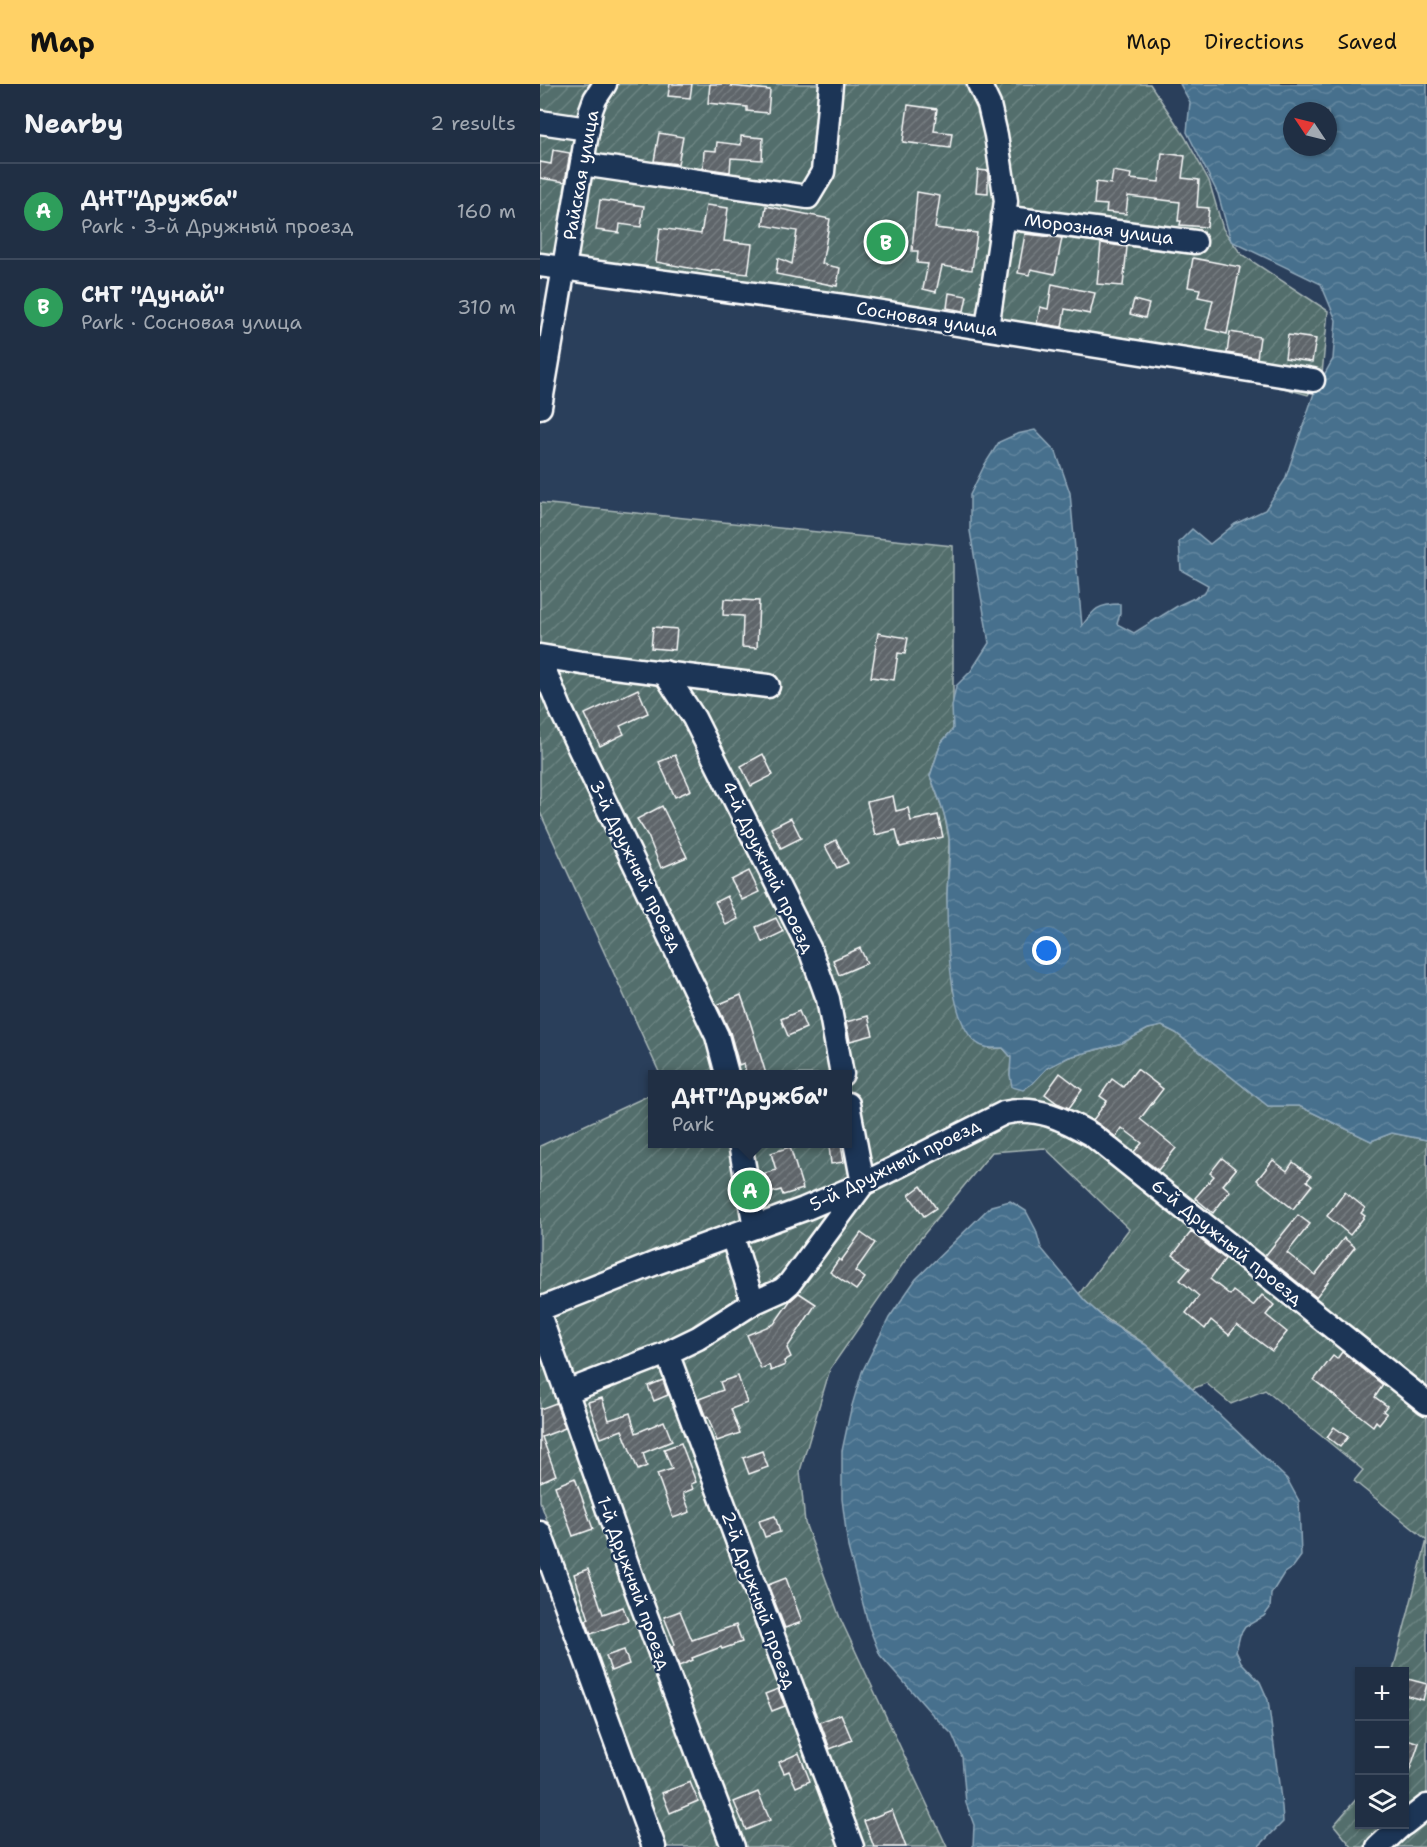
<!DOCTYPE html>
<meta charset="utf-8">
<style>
body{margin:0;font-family:"Shantell Sans",sans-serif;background:#28374b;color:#f1f3f6}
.controls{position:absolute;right:18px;bottom:18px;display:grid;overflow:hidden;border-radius:0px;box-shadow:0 2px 4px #0004}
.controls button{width:54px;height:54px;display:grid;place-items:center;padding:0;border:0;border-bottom:2px solid #3d4a5d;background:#202f44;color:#f1f3f6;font:30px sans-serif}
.compass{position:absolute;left:743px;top:18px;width:54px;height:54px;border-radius:50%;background:#202f44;box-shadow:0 2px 4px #0004;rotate:305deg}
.you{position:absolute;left:507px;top:867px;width:21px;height:21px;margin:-15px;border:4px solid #fff;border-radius:50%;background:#1a73e8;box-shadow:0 0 0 9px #1a73e833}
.badge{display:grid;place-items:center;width:39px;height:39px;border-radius:50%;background:#ffd166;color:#fff;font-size:20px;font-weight:700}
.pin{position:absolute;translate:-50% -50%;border:3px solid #fff;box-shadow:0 2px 6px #0006}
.popup{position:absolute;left:108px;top:986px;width:204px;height:78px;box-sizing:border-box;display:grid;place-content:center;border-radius:0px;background:#202f44;filter:drop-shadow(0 2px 4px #0005);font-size:20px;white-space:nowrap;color:#a2a9b2}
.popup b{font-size:22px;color:#f1f3f6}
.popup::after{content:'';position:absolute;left:50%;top:100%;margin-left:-12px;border:12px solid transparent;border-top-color:#202f44}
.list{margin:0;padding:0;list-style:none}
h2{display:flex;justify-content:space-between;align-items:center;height:78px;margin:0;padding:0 24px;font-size:26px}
h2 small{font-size:20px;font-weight:400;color:#a2a9b2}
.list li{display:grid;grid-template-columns:39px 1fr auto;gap:18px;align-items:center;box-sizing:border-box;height:96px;padding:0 24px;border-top:2px solid #3d4a5d}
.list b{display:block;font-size:22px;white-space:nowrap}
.list p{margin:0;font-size:20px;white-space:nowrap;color:#a2a9b2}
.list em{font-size:20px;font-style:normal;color:#a2a9b2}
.icon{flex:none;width:33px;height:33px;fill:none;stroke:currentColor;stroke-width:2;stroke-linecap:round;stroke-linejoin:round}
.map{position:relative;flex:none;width:887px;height:1763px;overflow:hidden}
header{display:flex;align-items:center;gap:36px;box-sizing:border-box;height:84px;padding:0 30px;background:#ffd166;color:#111}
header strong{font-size:28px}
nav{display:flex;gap:33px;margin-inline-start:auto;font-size:21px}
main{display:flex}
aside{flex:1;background:#202f44}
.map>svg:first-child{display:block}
</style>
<header>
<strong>Map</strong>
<nav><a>Map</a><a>Directions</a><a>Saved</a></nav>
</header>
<main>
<aside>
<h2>Nearby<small>2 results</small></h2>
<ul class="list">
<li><span class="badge" style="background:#2e9e5b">A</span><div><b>ДНТ&quot;Дружба&quot;</b><p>Park · 3-й Дружный проезд</p></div><em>160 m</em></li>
<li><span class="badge" style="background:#2e9e5b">B</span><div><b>СНТ &quot;Дунай&quot;</b><p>Park · Сосновая улица</p></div><em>310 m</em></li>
</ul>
</aside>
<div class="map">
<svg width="887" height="1763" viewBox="0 0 887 1763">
<defs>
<pattern id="garden-furrows" width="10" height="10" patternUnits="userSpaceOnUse" patternTransform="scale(1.5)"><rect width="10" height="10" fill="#526e6c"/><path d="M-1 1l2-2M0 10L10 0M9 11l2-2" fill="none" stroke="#6c8482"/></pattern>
<pattern id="water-waves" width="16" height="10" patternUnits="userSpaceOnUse" patternTransform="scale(1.5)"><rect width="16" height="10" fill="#46708d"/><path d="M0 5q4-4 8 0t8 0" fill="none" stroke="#62859e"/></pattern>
<pattern id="building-hatch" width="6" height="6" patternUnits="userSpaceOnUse" patternTransform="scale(1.5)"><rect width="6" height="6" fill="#5e656a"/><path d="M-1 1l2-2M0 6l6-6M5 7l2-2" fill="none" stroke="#767c80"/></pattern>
</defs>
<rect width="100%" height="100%" fill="#2a3f5b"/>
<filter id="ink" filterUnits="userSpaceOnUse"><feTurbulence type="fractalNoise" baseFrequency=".0167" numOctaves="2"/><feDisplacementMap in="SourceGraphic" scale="12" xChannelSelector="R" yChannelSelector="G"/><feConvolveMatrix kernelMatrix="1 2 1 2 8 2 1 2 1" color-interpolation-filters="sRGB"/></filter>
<g filter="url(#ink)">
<g fill="url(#garden-furrows)" stroke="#a8b6b6" stroke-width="1.5">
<polygon points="0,0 610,0 645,53 669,97 683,145 701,170 788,227 782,290 768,311 718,297 0,189"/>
<path d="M0,419L413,462V645L401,659L390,692L404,729L409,755L407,813L413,906L450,965L463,964L471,973L470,991L493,999L507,984L529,973L582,959L608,945L622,942L636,949L728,1022H759L831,1057L852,1049L887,1056V1763H812L794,1741L819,1712L820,1740H864V1588L853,1587L887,1456L814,1397L823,1386L725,1306L691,1320L666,1299L652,1305C637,1290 622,1273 605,1260C581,1243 558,1233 539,1210L589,1145L505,1064L452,1068L380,1155L290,1285L260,1387L265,1439L300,1534L407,1763H126L0,1417V1062L112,1010V1060H308V990H120L0,728Z"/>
</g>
<g fill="url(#water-waves)" stroke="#90a9bb" stroke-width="1.5" fill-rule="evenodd">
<path d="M640,0H887V1056L852,1049L831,1057L759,1022H728L636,949L622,942L608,945L582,959L529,973L507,984L493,999L483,1006L472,1003L470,991L471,973L463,964C454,964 444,965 437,959C408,938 407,847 407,813C407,794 411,773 409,753C406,731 398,712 390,692L401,659L413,645L412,622L416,602L431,587L449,559L430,447V411L445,380L459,358L477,350L495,346L516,368L530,409L542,542C554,525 558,520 580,520V530L577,540L594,549L639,521L665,509L668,501L641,486L639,458L652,445L670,460L695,440L725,426L745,396L774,309L793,275L796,236L781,200L691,157L678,110L647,48L650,18ZM752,27H788V63H752Z"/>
<polygon points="470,1117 486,1127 496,1146 501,1164 545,1217 567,1237 606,1261 747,1395 759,1417 761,1472 753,1483 744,1489 731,1510 730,1524 724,1532 705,1543 700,1551 696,1567 701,1578 720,1598 728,1616 742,1723 743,1738 718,1763 433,1763 434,1741 426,1719 422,1673 412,1650 392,1630 340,1571 329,1543 308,1463 302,1415 302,1367 311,1325 322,1288 349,1234 376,1195 451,1122"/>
</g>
<g fill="url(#building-hatch)" stroke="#fff" stroke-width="1.5">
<polygon points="130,0 152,0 150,14 128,12"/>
<polygon points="170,0 191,0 191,2 230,6 228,29 207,27 207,23 168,19"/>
<polygon points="368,21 397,25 394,47 412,49 410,64 363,58"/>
<polygon points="119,49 143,53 138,80 114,77"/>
<polygon points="201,52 223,54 222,76 191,74 190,88 163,84 164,66 176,67 177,58 201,61"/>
<polygon points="13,66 30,69 25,98 0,94 0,78 11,80"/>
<polygon points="622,69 645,72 642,94 659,96 657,123 669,124 667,143 640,141 641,137 638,137 640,118 588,112 586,130 566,128 567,121 554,120 556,98 571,100 573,87 591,90 590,95 619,98"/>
<polygon points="438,86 448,87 448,109 436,108"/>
<polygon points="377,108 400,112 395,144 437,149 432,186 402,182 396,208 383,205 388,180 377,179 378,167 372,167"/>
<polygon points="60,116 104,122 101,143 80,140 79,149 56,146"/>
<polygon points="166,121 188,124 184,157 212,160 208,190 172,186 171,188 116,178 120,144 161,150"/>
<polygon points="226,122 290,135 282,180 300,184 297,202 236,190 238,174 252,180 257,147 223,141"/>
<polygon points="485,150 522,154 515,190 491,185 489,191 478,189"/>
<polygon points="561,159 587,163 583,202 557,200"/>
<polygon points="653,174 700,183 687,250 666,245 673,216 658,213 660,205 648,203"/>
<polygon points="512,200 555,209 550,230 525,225 522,243 497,239 500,223 508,225"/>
<polygon points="409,209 427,212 424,227 407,224"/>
<polygon points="594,216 609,220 605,234 590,230"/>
<polygon points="690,248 720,253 717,274 687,269"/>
<polygon points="748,251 776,255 772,278 745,274"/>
<polygon points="184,515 219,517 217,564 202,563 203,532 183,531"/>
<polygon points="113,543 137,545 135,566 111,564"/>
<polygon points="338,549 368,554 365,570 358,569 354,596 331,593"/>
<polygon points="98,605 108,629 80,642 84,650 60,662 45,630"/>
<polygon points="223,670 233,691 211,702 201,682"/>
<polygon points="135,671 151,706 135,713 119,678"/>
<polygon points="353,712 356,727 368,724 371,737 398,731 403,753 360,763 356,746 335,751 327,718"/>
<polygon points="122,722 147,773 121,784 108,752 97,735"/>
<polygon points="251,734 261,754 241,764 231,744"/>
<polygon points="296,756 308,779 297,784 285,762"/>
<polygon points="209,787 219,808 202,816 191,796"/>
<polygon points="187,812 198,835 186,841 175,818"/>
<polygon points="236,834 243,848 222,858 216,843"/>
<polygon points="320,864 327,879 299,891 293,876"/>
<polygon points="201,911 208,931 226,990 206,990 204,979 199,981 190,948 177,921"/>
<polygon points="259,927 266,944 248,952 241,935"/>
<polygon points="328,932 333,951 310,957 306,938"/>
<polygon points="597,985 623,1005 600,1035 636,1064 618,1086 594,1068 602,1059 582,1044 576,1053 553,1036 567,1017 560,1012 572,995 583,1003"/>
<polygon points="520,989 542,1006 529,1024 517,1019 505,1010"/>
<polygon points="301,1061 304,1078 291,1080 289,1062"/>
<polygon points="250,1063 263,1105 243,1111 241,1106 223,1111 219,1091 236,1086 231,1069"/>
<polygon points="682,1074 696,1085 683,1101 690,1107 673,1129 655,1114 674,1092 670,1089"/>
<polygon points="733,1076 747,1087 753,1078 771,1092 767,1097 772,1101 753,1125 717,1096"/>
<polygon points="381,1102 396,1124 384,1132 369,1111"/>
<polygon points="805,1108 825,1124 821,1129 825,1132 810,1151 787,1132"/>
<polygon points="758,1131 770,1140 747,1169 775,1191 804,1154 815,1163 776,1213 725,1172"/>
<polygon points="651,1148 685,1175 670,1195 690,1211 693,1207 713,1222 722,1211 734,1221 726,1231 747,1248 732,1267 697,1241 689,1251 671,1236 665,1245 646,1229 659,1212 640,1196 650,1184 633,1171"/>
<polygon points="321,1149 335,1159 315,1187 325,1194 316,1206 290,1188 299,1175 301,1177"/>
<polygon points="259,1209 276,1220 247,1264 251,1273 244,1277 245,1281 231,1287 229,1281 221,1285 207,1251 234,1240 250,1217"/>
<polygon points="802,1268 843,1301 835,1313 847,1322 843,1327 847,1330 839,1340 836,1337 833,1342 774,1296 793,1272 797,1275"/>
<polygon points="198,1292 207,1319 191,1325 200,1349 177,1357 168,1333 166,1334 159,1315 183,1306 180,1298"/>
<polygon points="123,1296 128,1311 114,1317 108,1302"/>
<polygon points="62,1314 69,1336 90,1329 96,1349 124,1337 132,1357 103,1369 107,1382 98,1386 82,1346 61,1354 48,1318"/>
<polygon points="16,1319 25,1344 2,1353 16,1391 0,1398 0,1325"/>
<polygon points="794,1343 808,1353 800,1363 787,1353"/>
<polygon points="141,1359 156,1398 151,1400 153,1405 143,1409 150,1428 133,1434 117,1390 132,1385 124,1365"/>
<polygon points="222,1367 228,1383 209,1390 203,1374"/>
<polygon points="35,1394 53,1445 33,1452 15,1402"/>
<polygon points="235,1432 240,1448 225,1453 219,1437"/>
<polygon points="48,1485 63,1530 83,1523 88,1536 51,1550 46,1536 49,1535 34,1490"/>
<polygon points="246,1494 262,1538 245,1544 228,1501"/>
<polygon points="140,1527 152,1556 196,1541 202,1558 182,1565 181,1563 152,1574 153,1576 139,1582 132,1562 135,1560 124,1533"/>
<polygon points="84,1566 89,1580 71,1587 66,1572"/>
<polygon points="864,1594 887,1600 883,1616 864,1611"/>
<polygon points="238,1605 245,1622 232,1627 225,1610"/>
<polygon points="301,1630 312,1656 290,1665 280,1638"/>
<polygon points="864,1654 879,1659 867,1694 864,1694"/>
<polygon points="259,1669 270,1697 256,1703 249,1687 244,1689 239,1678"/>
<polygon points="150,1698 158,1717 130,1729 122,1709"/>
<polygon points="218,1708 230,1736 206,1746 194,1718"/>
<polygon points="352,1726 366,1763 334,1763 324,1737"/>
</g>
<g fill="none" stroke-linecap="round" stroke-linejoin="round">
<defs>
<g id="minor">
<polyline points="439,0 449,21 456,51 466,117 447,244"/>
<polyline points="0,38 48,45"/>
<polyline points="42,80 268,113 283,88 291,0"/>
<polyline points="463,133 655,158"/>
<polyline points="0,181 303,222 773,296"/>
<polyline points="0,323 51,26 55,15 65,0"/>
<polyline points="0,572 42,579 228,602"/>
<polyline points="0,575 20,624 177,952 187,990"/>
<polyline points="124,588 154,634 271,868 288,915 302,990"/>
<polyline points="200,1060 215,1143"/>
<polyline points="192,1151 213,1219"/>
<path d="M0,1225L116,1179L264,1125L323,1100L464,1029C496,1021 524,1035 552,1051L887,1319"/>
<polyline points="0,1233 93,1497 193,1763"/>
<polyline points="127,1269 312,1763"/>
<polyline points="26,1308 127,1269 158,1254 213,1219 242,1206 249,1200 323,1100 308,1020"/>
<polyline points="0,1449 114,1763"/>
<polyline points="864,1740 887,1722"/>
<polyline points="838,1763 863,1740"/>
</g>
</defs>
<use href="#minor" stroke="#fff" stroke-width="27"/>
<use href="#minor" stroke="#1d3557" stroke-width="22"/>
</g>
</g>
<g text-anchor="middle" stroke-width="5" stroke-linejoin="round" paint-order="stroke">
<g font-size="18" fill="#fff" stroke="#1d3557">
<text transform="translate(41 91) rotate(-80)" y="6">Райская улица</text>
<text transform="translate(559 145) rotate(7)" y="6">Морозная улица</text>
<text transform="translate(387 235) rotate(9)" y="6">Сосновая улица</text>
<text transform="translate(96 782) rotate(64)" y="6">3-й Дружный проезд</text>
<text transform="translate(228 783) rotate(64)" y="6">4-й Дружный проезд</text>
<text transform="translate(355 1081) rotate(-26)" y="6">5-й Дружный проезд</text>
<text transform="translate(687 1158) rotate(39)" y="6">6-й Дружный проезд</text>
<text transform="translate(94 1499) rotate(70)" y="6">1-й Дружный проезд</text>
<text transform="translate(219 1516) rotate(70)" y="6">2-й Дружный проезд</text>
</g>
</g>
</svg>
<div class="controls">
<button>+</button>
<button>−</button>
<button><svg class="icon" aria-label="layers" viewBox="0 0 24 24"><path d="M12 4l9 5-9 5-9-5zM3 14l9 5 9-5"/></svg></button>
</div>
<svg class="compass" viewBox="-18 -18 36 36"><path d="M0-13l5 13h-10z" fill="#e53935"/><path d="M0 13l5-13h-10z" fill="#a2a9b2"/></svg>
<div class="you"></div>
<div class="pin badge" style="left:210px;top:1106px;background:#2e9e5b">A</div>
<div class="popup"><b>ДНТ&quot;Дружба&quot;</b>Park</div>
<div class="pin badge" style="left:346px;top:158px;background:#2e9e5b">B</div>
</div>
</main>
